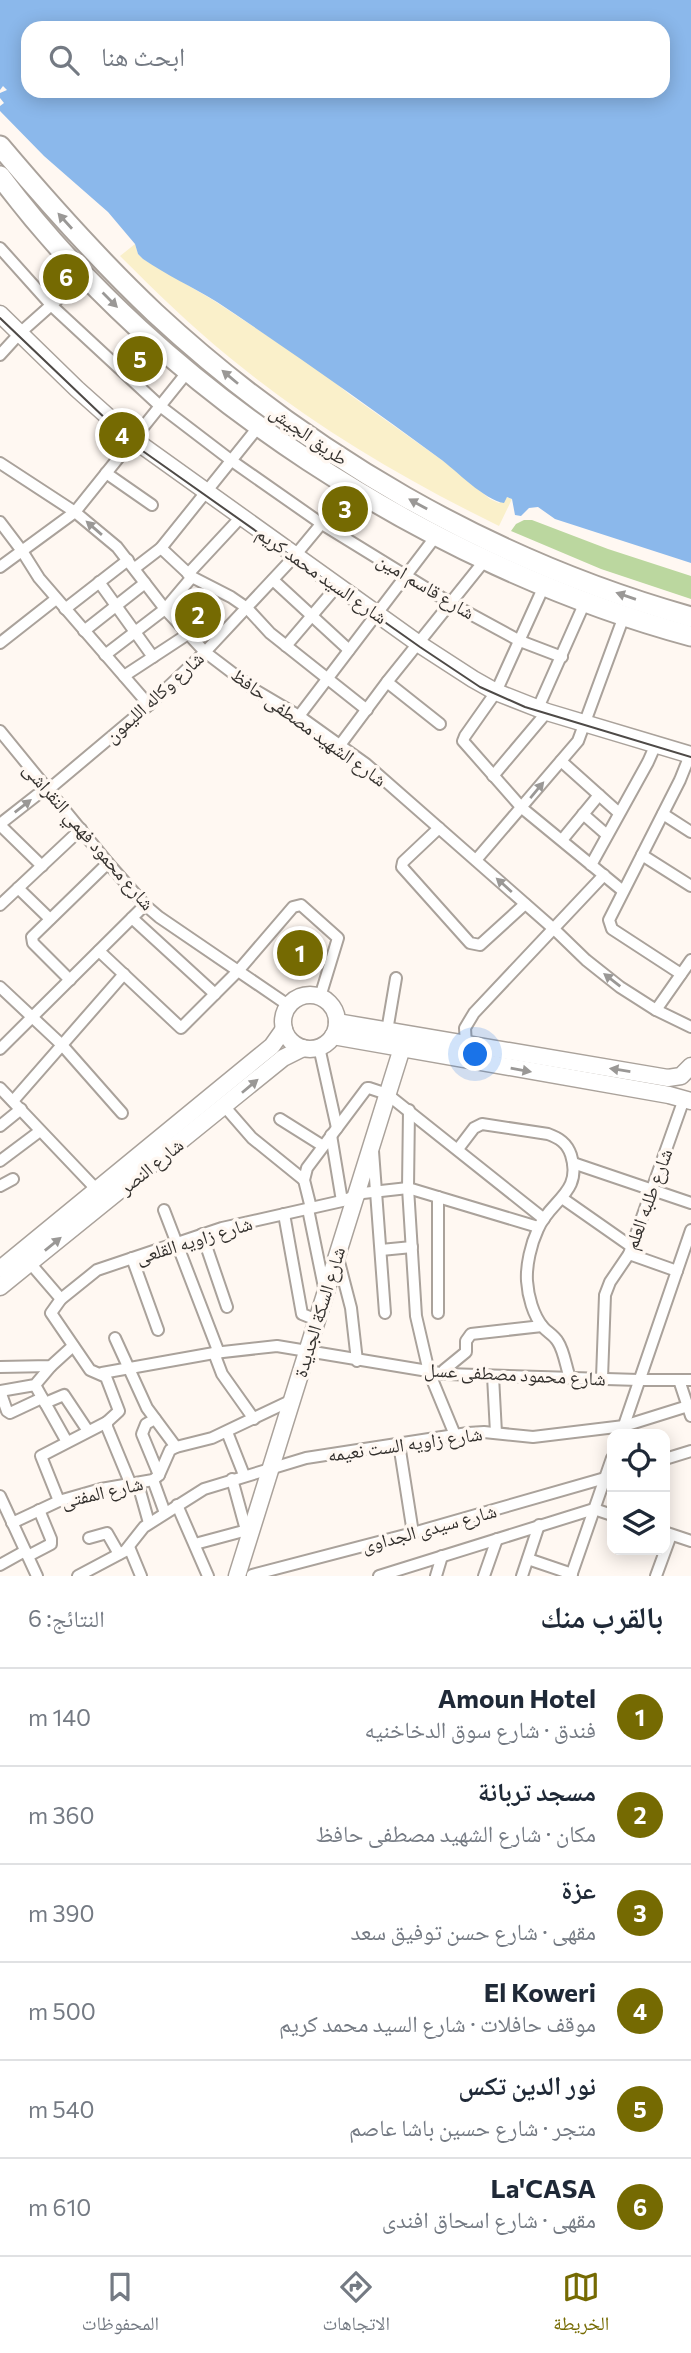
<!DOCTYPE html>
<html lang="ar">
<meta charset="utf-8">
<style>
body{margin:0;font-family:Commissioner,"Noto Naskh Arabic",sans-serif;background:#f2f2f3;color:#1f2937;direction:rtl}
.controls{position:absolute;right:21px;bottom:21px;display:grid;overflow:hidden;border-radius:14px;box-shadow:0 4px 18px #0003}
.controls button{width:63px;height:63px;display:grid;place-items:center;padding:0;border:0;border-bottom:2px solid #e0e1e3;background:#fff;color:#1f2937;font:35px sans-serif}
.you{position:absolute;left:476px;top:1055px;width:24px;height:24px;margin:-18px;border:5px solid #fff;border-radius:50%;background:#1a73e8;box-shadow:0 0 0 10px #1a73e833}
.badge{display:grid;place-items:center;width:46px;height:46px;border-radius:50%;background:#756a02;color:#fff;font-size:23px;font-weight:700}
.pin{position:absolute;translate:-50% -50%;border:4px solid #fff;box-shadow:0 2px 7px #0006}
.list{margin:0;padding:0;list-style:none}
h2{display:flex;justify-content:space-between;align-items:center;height:91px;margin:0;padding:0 28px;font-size:30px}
h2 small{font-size:23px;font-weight:400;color:#747a83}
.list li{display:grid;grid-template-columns:46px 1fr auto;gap:21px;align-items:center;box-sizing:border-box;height:98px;padding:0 28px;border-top:2px solid #e0e1e3}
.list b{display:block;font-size:26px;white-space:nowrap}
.list p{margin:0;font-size:23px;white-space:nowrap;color:#747a83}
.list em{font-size:23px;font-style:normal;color:#747a83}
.icon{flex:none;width:38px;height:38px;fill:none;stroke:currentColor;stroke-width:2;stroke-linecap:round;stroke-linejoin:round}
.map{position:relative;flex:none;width:691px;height:1576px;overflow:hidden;direction:ltr}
.search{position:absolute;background:#fff;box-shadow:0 4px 18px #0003;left:21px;right:21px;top:21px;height:77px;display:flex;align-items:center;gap:18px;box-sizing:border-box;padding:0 24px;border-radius:21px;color:#747a83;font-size:26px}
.sheet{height:679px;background:#fff}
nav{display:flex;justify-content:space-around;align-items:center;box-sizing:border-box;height:98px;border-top:2px solid #e0e1e3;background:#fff;font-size:19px;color:#747a83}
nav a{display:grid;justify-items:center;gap:4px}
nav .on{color:#756a02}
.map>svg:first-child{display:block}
</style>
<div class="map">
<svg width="691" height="1576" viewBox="0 0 691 1576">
<rect width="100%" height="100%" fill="#fff8f2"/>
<polygon fill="#bbd79f" points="524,520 532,520 608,549 691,576 691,599 601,569 511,531 516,524"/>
<path fill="#faf0ca" d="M135,244L138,254L143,259L213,300L321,371L349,394L446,463L490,499L499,503L507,497L512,499L499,526C403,479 312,425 229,357C191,326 155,291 120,256Z"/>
<path fill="#8bb8eb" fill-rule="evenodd" d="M0,0H691V563L555,519L538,507L529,508L521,516L515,515L512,499L507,497L504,503C484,500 457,471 439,458C366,404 292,352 217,302C193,287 166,275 143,259L138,254L135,244L108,212L44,156L0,111V106L4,103L0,98V93L7,90L3,86L0,90ZM28,28H663V91H28Z"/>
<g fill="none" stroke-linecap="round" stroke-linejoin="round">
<defs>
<g id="street">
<polyline points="0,248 52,306 160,406 232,461 322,524 452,604 520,641 562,657"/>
<polyline points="0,355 21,332 85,275"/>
<polyline points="0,463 75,512 117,547 165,609 205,652 255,690 299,716 366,764 555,930 586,960 620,987 656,1010 691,1027"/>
<polyline points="106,473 152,505"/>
<polyline points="0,522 22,551 39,578 149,705"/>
<polyline points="161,548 192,577 231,597 247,608 270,633 367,710"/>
<polyline points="0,567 75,512 189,370"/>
<polyline points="135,568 161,548 259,426"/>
<polyline points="188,574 241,517"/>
<polyline points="273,580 349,650"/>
<polyline points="99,582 153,657"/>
<polyline points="544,586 496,692 465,736 463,741 522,808 623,891"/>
<polyline points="65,609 128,560"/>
<polyline points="84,631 145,583"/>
<polyline points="0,643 56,599"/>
<polyline points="286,646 338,585"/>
<polyline points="105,655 165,609 192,577"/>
<polyline points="124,676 188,634"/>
<polyline points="387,682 440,724"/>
<polyline points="538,708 585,602"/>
<polyline points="299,716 436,536"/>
<polyline points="0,731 108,863 145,905 159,917 288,1005"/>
<polyline points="340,745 387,682 485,560"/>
<polyline points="561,761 619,813"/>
<polyline points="493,776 547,712"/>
<polyline points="583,814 607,835"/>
<polyline points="663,814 691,832"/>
<polyline points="0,824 37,795 48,790 149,705 205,652 293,558 351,488"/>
<polyline points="0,825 42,866"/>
<polyline points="439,828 403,862 402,867 470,943 480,945 525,904"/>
<polyline points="562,840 599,795"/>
<polyline points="642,855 691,886"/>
<polyline points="476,860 578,741 624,616"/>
<polyline points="591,865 648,762 656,744"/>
<polyline points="18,888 50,919"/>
<polyline points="0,905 81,829"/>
<polyline points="132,918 215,994"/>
<polyline points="99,951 181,1028 238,971 293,907 301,905 338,938 320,997"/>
<polyline points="681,974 612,929 609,920 680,780 690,755"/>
<polyline points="70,980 33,943 32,937 108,863"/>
<polyline points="0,987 62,1045 122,1113"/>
<polyline points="656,1010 691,960"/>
<polyline points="387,1031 396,978"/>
<polyline points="466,1045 465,1028 474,1013 604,875"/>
<polyline points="319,1047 337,1128"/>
<polyline points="0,1049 145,905"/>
<polyline points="0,1088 97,1190"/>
<polyline points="13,1101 124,974"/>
<polyline points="225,1107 252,1138 304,1180"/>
<polyline points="409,1110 408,1188 416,1316 429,1372 455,1435"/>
<polyline points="280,1119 323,1146"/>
<polyline points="0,1126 21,1109"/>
<polyline points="331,1135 342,1201"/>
<path d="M458,1149L474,1128L482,1124L548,1134C559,1138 567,1143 571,1155C583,1193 550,1200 538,1229C531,1244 526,1265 527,1281C528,1296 533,1315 543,1327C547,1332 554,1335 558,1342C564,1351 566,1367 570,1378"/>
<polyline points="373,1151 385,1313"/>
<polyline points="0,1161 40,1131"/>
<polyline points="573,1163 691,1203"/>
<polyline points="0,1186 13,1179"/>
<polyline points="438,1197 438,1313"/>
<polyline points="562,1198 632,1247"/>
<polyline points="311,1208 304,1180 307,1168 367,1088 369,1088 387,1094 544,1219"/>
<polyline points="308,1209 325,1292"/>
<polyline points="164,1210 219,1353"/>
<polyline points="284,1214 302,1314 317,1320"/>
<polyline points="202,1234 227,1307"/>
<polyline points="381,1250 412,1247"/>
<polyline points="629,1254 677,1271"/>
<polyline points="132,1258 158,1330"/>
<polyline points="338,1258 351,1308 357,1361"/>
<polyline points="30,1263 61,1299"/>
<polyline points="115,1338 147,1408 176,1447"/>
<polyline points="214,1353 222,1374 254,1419"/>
<polyline points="0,1367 51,1366 73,1346"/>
<polyline points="102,1373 214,1353 277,1346 446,1374 639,1380 691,1380"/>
<polyline points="443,1374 444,1370 466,1352 466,1341 471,1334 542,1326"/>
<polyline points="493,1376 496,1433"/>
<polyline points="602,1378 605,1295 610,1282 629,1254 684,1099"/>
<polyline points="679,1380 691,1416"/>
<polyline points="35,1385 67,1442"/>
<polyline points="0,1391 7,1411 10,1413 42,1398"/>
<polyline points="0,1391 35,1385 51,1366"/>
<polyline points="45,1403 64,1395 88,1431"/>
<polyline points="155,1419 146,1424 142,1434 159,1475"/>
<polyline points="227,1432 244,1475"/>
<polyline points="621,1434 691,1230"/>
<polyline points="399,1444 413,1533"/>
<polyline points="665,1459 691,1451"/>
<polyline points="232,1479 246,1530"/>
<polyline points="153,1480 165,1513"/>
<polyline points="138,1484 149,1523"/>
<polyline points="131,1485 107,1427 107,1422 119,1411 106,1377 90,1370 51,1313 61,1299 97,1270 222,1228 342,1201 363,1193 408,1188 538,1227"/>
<polyline points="0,1496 37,1576"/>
<polyline points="59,1501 41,1456 107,1422"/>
<polyline points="177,1505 208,1576"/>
<polyline points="12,1523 59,1501 101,1489 153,1480 159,1475 170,1450 176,1447 212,1438 292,1400"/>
<polyline points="667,1533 691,1541"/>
<polyline points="89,1538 107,1533 119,1554"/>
<polyline points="195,1544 251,1529"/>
<polyline points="129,1547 141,1576"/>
<polyline points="28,1556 51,1544 51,1539 39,1510"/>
<polyline points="528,1559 572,1574"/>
<polyline points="0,1565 25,1551"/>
<polyline points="252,1575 413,1533 612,1476"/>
<polyline points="78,1576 125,1551 144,1527 204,1489 306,1458 468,1433 484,1432 533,1437 624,1426 688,1406"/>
<polyline points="379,1576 594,1509 612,1515"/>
<polyline points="436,1576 442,1556"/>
<polyline points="484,1576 497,1539"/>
<polyline points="522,1576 539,1525"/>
<polyline points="571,1576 612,1458"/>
<polyline points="656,1576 671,1535"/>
</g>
<g id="secondary">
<polyline points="0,314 77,389 133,439 419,644 473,679 496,692 547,712 691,755"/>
<circle cx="310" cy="1022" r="27"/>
<polyline points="337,1022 668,1078 681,1076 691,1066"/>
<polyline points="333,1036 669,1095 691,1101"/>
<polyline points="0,1269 272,1046 284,1029"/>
<polyline points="0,1287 283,1058 303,1048"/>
<polyline points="237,1576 402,1048"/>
</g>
<g id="highway">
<path d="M0,146C49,204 100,261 155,313C307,454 491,561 691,617"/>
<path d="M0,176C161,392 432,566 691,636"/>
</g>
</defs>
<use href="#street" stroke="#aaa29b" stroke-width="14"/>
<use href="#secondary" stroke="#aaa29b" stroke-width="19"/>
<use href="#highway" stroke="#aaa29b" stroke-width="23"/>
<use href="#street" stroke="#fff" stroke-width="10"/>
<use href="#secondary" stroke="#fff" stroke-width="16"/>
<use href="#highway" stroke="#fff" stroke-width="19"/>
<polyline stroke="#4e4a47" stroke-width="2" points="0,318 130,442 420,647 480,687 525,707 691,757"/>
</g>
<defs><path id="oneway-solid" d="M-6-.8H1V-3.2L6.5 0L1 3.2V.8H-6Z" transform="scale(1.75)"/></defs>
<g fill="#9a9896">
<use href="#oneway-solid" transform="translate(65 221) rotate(-132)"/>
<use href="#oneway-solid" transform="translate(110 300) rotate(45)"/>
<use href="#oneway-solid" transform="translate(230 377) rotate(-140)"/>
<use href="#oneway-solid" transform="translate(418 504) rotate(-151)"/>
<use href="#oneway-solid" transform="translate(94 528) rotate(-139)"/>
<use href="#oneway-solid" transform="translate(626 596) rotate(-161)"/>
<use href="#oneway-solid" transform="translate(537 790) rotate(-50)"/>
<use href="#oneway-solid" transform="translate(23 806) rotate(-38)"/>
<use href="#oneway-solid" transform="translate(504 885) rotate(-138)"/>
<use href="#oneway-solid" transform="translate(612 980) rotate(-142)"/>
<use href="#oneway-solid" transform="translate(521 1070) rotate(10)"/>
<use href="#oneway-solid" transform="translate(620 1070) rotate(-171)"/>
<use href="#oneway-solid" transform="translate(250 1086) rotate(-40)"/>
<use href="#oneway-solid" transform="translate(53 1244) rotate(-39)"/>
</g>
<g text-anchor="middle" stroke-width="7" stroke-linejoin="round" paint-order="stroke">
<g font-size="19" fill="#34312e" stroke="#fff8f2">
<text transform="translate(309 435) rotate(35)" y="7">طريق الجيش</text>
<text transform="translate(322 575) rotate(35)" y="7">شارع السيد محمد كريم</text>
<text transform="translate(426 586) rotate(31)" y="7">شارع قاسم امين</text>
<text transform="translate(154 697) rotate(-42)" y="7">شارع وكاله الليمون</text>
<text transform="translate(309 727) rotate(36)" y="7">شارع الشهيد مصطفى حافظ</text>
<text transform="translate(89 836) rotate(49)" y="7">شارع محمود فهمي النقراشى</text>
<text transform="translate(151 1166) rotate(-39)" y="7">شارع النصر</text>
<text transform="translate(648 1199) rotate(-70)" y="7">شارع طلبه العلم</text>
<text transform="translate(194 1240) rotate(-17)" y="7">شارع زاويه القلعى</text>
<text transform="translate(319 1312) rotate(-73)" y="7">شارع السكة الجديدة</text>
<text transform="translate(515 1374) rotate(3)" y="7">شارع محمود مصطفى عسل</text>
<text transform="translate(405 1444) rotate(-8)" y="7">شارع زاويه الست نعيمه</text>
<text transform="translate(102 1492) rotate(-13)" y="7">شارع المفتى</text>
<text transform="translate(429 1528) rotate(-15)" y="7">شارع سيدى الجداوى</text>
</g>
</g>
</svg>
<div class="controls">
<button><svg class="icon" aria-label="locate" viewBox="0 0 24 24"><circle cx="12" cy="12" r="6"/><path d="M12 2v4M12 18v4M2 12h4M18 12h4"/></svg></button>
<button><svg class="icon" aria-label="layers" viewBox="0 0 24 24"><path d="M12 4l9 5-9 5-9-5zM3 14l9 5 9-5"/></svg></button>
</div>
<div class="you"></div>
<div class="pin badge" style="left:300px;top:953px">1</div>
<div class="pin badge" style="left:198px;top:615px">2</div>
<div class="pin badge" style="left:345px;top:509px">3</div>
<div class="pin badge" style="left:122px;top:435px">4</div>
<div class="pin badge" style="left:140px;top:359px">5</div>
<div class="pin badge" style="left:66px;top:277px">6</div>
<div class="search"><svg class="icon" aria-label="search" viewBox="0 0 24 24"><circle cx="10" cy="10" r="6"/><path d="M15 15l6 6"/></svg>ابحث هنا</div>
</div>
<section class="sheet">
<h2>بالقرب منك<small>النتائج: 6</small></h2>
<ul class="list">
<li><span class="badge">1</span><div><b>Amoun Hotel</b><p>فندق · شارع سوق الدخاخنيه</p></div><em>140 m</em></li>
<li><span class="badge">2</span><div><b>مسجد تربانة</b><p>مكان · شارع الشهيد مصطفى حافظ</p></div><em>360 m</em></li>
<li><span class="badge">3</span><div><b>عزة</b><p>مقهى · شارع حسن توفيق سعد</p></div><em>390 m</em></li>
<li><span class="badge">4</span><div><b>El Koweri</b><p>موقف حافلات · شارع السيد محمد كريم</p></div><em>500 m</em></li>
<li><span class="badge">5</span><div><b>نور الدين تكس</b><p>متجر · شارع حسين باشا عاصم</p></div><em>540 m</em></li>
<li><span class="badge">6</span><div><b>La'CASA</b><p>مقهى · شارع اسحاق افندى</p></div><em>610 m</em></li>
</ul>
</section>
<nav>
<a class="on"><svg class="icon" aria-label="map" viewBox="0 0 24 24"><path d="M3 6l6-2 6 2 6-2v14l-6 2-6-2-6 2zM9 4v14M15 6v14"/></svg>الخريطة</a>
<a><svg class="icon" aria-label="directions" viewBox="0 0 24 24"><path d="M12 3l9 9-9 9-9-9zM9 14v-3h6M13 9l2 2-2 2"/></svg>الاتجاهات</a>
<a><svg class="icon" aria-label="saved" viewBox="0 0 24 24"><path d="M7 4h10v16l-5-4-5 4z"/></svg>المحفوظات</a>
</nav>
